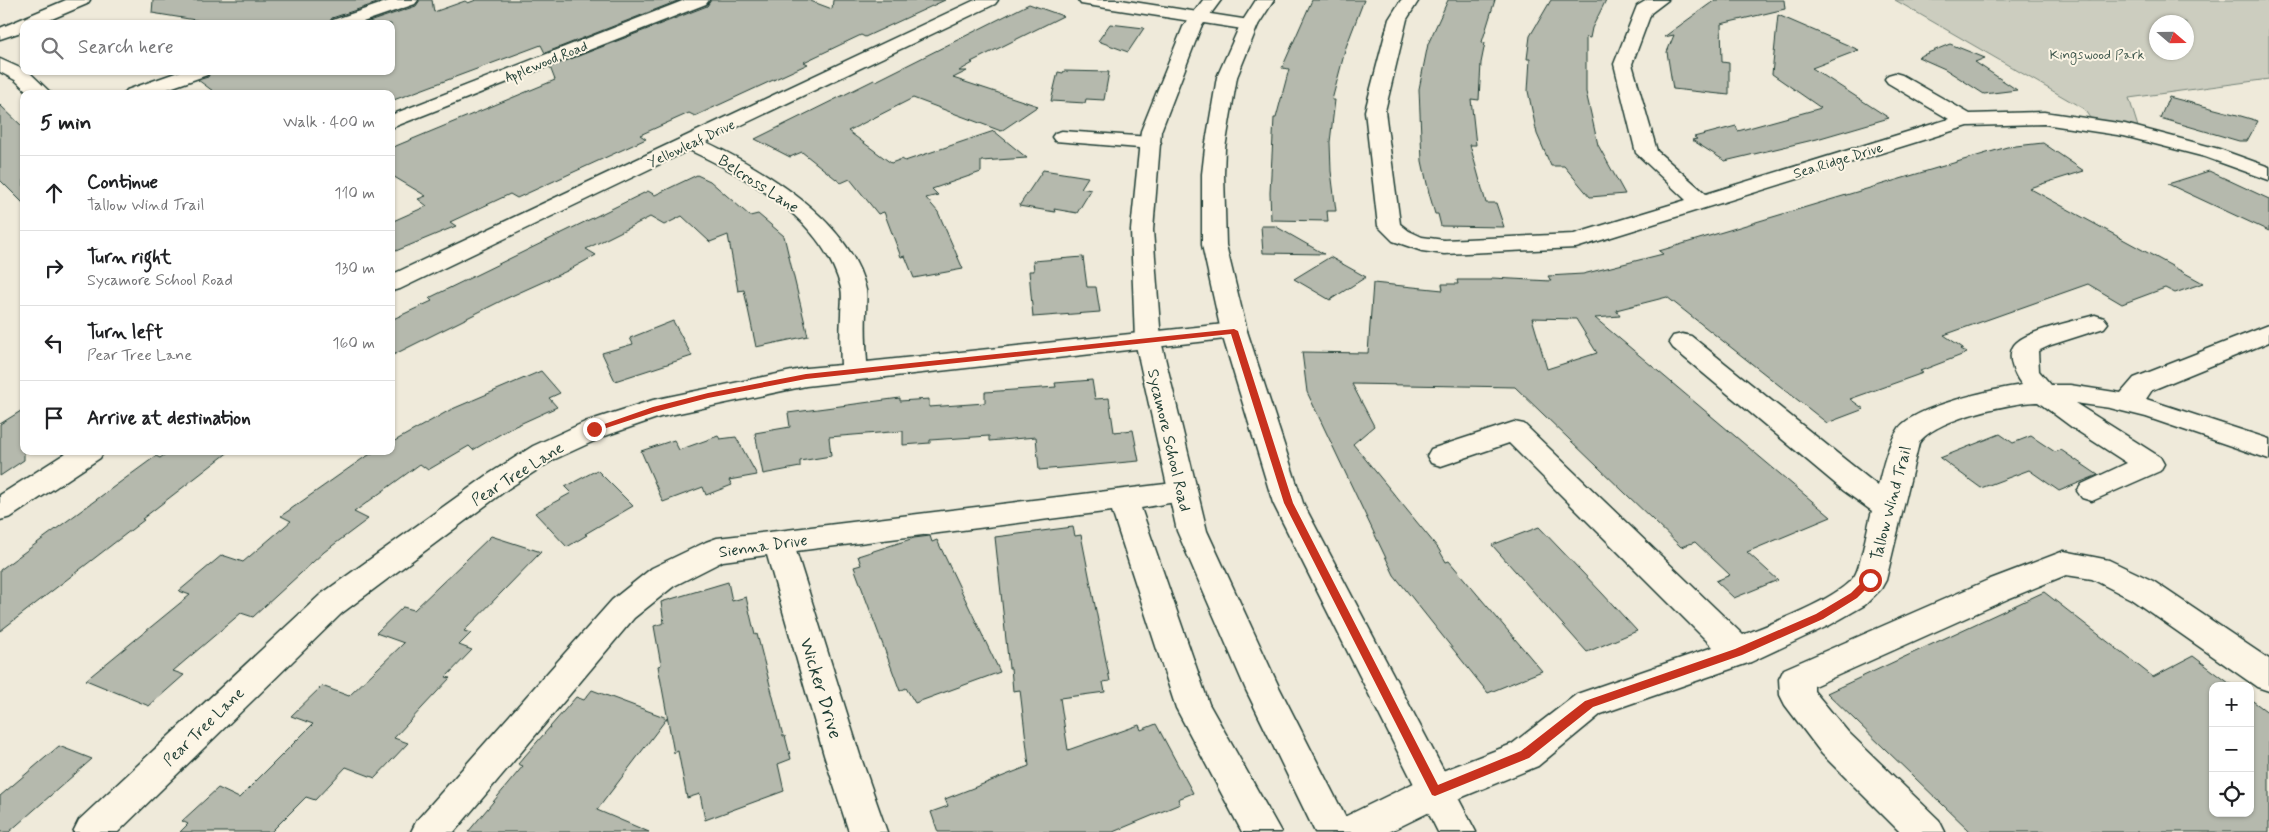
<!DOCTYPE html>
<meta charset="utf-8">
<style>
body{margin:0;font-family:Mynerve,sans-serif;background:#f2f2f2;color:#202124}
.controls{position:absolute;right:15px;bottom:15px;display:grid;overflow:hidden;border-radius:10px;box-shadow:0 1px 4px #0004}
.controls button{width:45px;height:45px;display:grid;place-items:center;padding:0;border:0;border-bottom:1px solid #e0e0e0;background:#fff;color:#202124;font:25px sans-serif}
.compass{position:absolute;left:2149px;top:15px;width:45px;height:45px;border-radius:50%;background:#fff;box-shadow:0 1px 4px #0004;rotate:110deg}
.stop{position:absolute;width:15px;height:15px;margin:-11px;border:4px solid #c8321e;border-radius:50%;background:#fff}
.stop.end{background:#c8321e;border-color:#fff;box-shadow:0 1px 5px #0008}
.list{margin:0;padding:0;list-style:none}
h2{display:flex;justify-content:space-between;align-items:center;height:65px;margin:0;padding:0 20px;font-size:21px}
h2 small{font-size:16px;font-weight:400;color:#757577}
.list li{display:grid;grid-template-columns:32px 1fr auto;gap:15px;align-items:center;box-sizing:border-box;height:75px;padding:0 20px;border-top:1px solid #e0e0e0}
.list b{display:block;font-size:19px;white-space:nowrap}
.list p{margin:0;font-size:16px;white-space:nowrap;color:#757577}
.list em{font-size:16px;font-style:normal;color:#757577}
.icon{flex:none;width:28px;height:28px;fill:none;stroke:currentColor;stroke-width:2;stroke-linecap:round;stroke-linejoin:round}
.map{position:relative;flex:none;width:2269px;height:832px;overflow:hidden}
.search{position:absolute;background:#fff;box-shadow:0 1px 4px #0004;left:20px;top:20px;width:375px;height:55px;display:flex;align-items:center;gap:12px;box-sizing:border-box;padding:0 18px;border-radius:10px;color:#757577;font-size:19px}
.panel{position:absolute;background:#fff;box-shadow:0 1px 4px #0004;left:20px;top:90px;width:375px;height:365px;border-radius:10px}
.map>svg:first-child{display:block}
</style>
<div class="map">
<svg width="2269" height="832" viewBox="0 0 2269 832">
<rect width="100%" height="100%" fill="#efeada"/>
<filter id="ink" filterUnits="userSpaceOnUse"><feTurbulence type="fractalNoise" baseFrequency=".02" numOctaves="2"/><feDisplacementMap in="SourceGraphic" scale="10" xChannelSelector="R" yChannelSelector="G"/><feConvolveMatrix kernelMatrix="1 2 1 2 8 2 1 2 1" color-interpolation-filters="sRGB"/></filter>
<g filter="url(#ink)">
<path fill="#cccdbf" stroke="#76857a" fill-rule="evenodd" d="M1895,0H2269V79L2129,98L2139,130L2092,121L2084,109ZM2156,22H2186V52H2156Z"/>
<g fill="#b5b9ad" stroke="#1f3d34" fill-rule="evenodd">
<polygon points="153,0 386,0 332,18 328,24 220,24 152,13"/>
<polygon points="420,0 432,0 434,12 465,1 468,3 476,0 680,0 545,53 541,45 391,101 391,94 217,94 198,80 208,77 211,71 391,71 391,24 363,24 416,6"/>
<polygon points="711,0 808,0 832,9 833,0 945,0 865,37 861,35 804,62 808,64 695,116 689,113 640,135 646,139 517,198 510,194 450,222 456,226 391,253 391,222 427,206 418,199 426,196 391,175 391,148 555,80 550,67 707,6"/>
<polygon points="1312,0 1364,0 1346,47 1332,100 1335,100 1330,142 1331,171 1336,211 1327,211 1328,221 1271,220 1270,193 1274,118 1276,118 1289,69 1282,68"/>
<polygon points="1448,0 1495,0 1482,42 1485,43 1481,63 1479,100 1471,99 1476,145 1470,145 1486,203 1496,203 1504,227 1441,226 1438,214 1435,214 1429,193 1422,161 1419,89 1428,44"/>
<polygon points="1551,0 1606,0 1592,28 1590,38 1586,37 1586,92 1598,145 1625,194 1590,197 1564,166 1551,166 1537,134 1528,91 1530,59 1527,59 1530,36"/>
<polygon points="1715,0 1784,0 1785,9 1721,24 1722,62 1729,63 1729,95 1673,89 1667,52 1674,35 1664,37"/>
<polygon points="1029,4 1063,16 971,62 973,63 959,71 967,71 953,78 1038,106 1001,131 913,98 848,131 891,163 902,159 905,161 994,131 1027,158 981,161 981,172 932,189 938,195 926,198 938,212 963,269 914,278 905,256 901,257 884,212 878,214 850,179 841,183 802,152 790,157 755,139 874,80 876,81"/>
<polygon points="1778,15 1859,50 1812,68 1889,118 1817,139 1725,161 1692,140 1697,139 1694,137 1736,126 1738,131 1821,108 1772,74"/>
<polygon points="1110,24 1144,28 1128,52 1098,41"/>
<polygon points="1950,44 1985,58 1975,62 2017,90 1984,94 1945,69 1918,57"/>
<polygon points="1064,71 1109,72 1104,100 1086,99 1085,103 1051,101 1058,72 1063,73"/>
<polygon points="2169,97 2234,114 2258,121 2247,141 2239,141 2160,118"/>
<polygon points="0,105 24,128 24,204 0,180"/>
<path d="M2043,143L2084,171L2029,188L2203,283L2175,293L2165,288L2122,304L2088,284L1944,335L1963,348L1960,349L1967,353L1920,371L1923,373L1850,399L1864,409L1827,423L1667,297L1616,310L1620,316L1595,318L1831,517L1747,552L1778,580L1734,598L1716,581L1730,575L1695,542L1681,547L1515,387L1352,384L1374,426L1353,444L1438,548L1446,562L1449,561L1542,671L1488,693L1394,575L1307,392L1302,352L1368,353L1373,283L1443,290L1442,284H1458L1457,280H1492V278L1551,281L1548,276L1583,274L1663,254L1659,251L2007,147ZM1532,318L1576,319L1597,353L1547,369Z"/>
<polygon points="1043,170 1088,177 1081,188 1091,190 1077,213 1054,209 1055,212 1019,206"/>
<polygon points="2209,171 2269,199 2269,231 2168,184"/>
<polygon points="697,175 710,181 750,216 758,214 784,236 808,336 756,347 744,290 738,291 728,235 710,242 682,216 664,225 650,217 586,249 596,255 567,271 505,299 391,356 391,320 432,301 429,298 648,191 655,195"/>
<polygon points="1261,226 1275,226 1324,254 1263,253"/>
<polygon points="1083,257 1087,287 1096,287 1100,312 1033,317 1029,271 1034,271 1033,261"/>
<polygon points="1330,257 1366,277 1330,300 1294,279"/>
<polygon points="673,321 692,356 615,381 602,353 633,344 630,338"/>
<polygon points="541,371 560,393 549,398 557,407 511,428 473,450 469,446 428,470 420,464 354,512 368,519 324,552 253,617 241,613 173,671 184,675 149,706 86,680 190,595 179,591 222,555 243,562 291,521 281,516 362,459 376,451 391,451 391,443 450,410"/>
<polygon points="1092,380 1095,399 1109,398 1114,432 1133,430 1139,461 1039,470 1036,437 989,441 989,436 930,440 930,443 903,445 903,431 829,437 831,456 800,461 800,467 763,474 755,433 790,427 788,413 900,398 900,401 929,399 929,407 985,403 985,392 1056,387 1055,383"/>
<polygon points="24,409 24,460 0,476 0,424"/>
<polygon points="2000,434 2013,443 2031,436 2055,452 2061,450 2098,475 2059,491 2029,470 1981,488 1940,458"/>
<polygon points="718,436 720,439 736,437 757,475 729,480 732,485 706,495 703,487 663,502 641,451 674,440 679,450"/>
<polygon points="170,451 230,451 142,519 144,520 0,631 0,570 156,456 160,458"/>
<polygon points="597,470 633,506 585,534 587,535 567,547 535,513 571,493 565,487"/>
<polygon points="1073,527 1075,536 1081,535 1110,681 1103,682 1105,692 1060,698 1068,750 1139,725 1141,730 1156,724 1193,793 1178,799 1180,804 1113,832 938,832 931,812 948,806 945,799 1029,766 1020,690 1013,691 1011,668 1009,668 995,537"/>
<polygon points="1539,527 1602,593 1637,631 1587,652 1492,545"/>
<polygon points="491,536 541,552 464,631 471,633 459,645 472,650 446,677 450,678 394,738 408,743 375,778 346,767 315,800 306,797 271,832 180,832 188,824 182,821 218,788 239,798 313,724 291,716 322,686 349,696 404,643 376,633 403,607 414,610"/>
<polygon points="930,536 932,542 937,540 1000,672 915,703 906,688 900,691 854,567 861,565 858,556 914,538"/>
<polygon points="728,582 732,601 746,597 755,635 757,634 783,736 785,736 791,759 778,764 784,791 705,820 700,794 687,798 678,751 674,753 658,666 661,665 654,626 664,623 661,602"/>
<polygon points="2044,592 2153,677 2193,656 2233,686 2213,686 2213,813 2250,813 2250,699 2269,713 2269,832 1971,832 1827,693"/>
<polygon points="592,690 667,718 597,810 649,832 468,832 523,766 518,764 576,697 584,700"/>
<polygon points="59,746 92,759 9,832 0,832 0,796"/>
</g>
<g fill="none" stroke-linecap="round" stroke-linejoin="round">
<defs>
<g id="minor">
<polygon points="66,0 90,0 87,4 40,24 24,24 24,31 0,39 0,28"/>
<polygon points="392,0 418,0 415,4 357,24 330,24 333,20"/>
<polygon points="685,0 709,0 706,4 391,128 391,115"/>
<path d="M975,0H998L995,4L706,142C765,170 851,221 866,290C867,297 866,305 866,313C865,329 866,346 867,362L1234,323L1243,325L1247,331L1243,337L806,386L660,417L605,436L553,460L509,488L342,613L118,832H73L79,820L320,595L489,474L533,446L585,422L653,400L806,368L841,365C840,348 840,331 841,315C841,306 843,297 841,288C823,219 749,178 689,150L400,289L391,291V275Z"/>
<polygon points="1078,0 1121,0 1249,20 1255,21 1258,25 1255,29 1249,30 1087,5 1081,4"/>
<polygon points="1401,0 1419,0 1407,19 1385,111 1400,224 1409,231 1422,237 1444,240 1574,234 1686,200 1636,153 1614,64 1637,6 1647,0 1668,0 1651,13 1632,64 1657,151 1706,194 1949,119 1888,83 1885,79 1888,75 1895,73 1902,75 1970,114 2044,112 2125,124 2219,149 2269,167 2269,180 2205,157 2124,136 2044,124 1968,126 1576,248 1444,254 1422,251 1393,241 1378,226 1365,111 1389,19"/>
<polygon points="0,59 29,72 52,94 30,94 15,80 0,72"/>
<polygon points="181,71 209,71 207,75 153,94 124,94 127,90"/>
<polygon points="1062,131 1151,137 1158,139 1161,143 1158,147 1151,149 1055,141 1052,137 1055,133"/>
<path d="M2095,315L2104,318L2108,323L2104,328L2051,345L2038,351L2039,371L2051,385H2070L2121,393L2134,378L2269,325V342L2152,390L2146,399L2269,439V459L2146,417L2110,408L2075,403L2160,457L2164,464L2160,471L2092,501L2082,498L2077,491L2082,484L2127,463L2073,428L2038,402C2011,402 1933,420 1919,443L1886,580L1881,589L1865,605L1830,625L1751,662L1601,714L1538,766L1448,803L1389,832H1332L1338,820L1422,779L1512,744L1577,694L1713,647L1509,443L1441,466L1431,463L1427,456L1431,449L1514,422L1524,424L1743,635C1770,624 1841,598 1855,575C1861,566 1868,524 1872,511L1844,491L1673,348L1669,342L1673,336L1682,334L1691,336L1878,486C1883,466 1887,446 1899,428C1916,406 1994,389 2022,385C2014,375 2004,353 2017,342C2028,331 2078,320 2095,315Z"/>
<polygon points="69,451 104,451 100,458 11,517 0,520 0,495"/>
<polygon points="1182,482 1192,485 1197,492 1192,499 1141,508 1209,704 1281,832 1242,832 1176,708 1112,511 796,551 860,755 887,832 849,832 824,755 767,555 723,561 674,586 634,618 454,832 411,832 417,820 612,600 652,568 706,542 717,538 778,531"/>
<polygon points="2064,551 2109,560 2153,581 2269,659 2269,691 2257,687 2131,599 2092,579 2066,575 2010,598 1814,686 1814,691 1848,732 1939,820 1945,832 1900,832 1822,754 1785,705 1780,695 1779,679 1784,669 1988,580"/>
</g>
<g id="major">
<polygon points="1203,0 1221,0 1201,27 1161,131 1153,230 1161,341 1207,531 1279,687 1353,832 1315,832 1246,690 1177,531 1135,341 1131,230 1141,131 1183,27"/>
<polygon points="1256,0 1274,0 1258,25 1237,77 1225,148 1224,174 1226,245 1247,331 1303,503 1476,832 1438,832 1273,503 1221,331 1202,245 1202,174 1205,148 1217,77 1240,25"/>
</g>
</defs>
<use href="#minor" stroke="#1f3d34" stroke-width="3"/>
<use href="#major" stroke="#1f3d34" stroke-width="3"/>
<use href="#minor" fill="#fcf5e5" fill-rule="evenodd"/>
<use href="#major" fill="#fcf5e5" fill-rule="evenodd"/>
</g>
</g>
<polygon fill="#c8321e" points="1234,329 1238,331 1293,503 1438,785 1521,751 1585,701 1735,649 1816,614 1851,593 1867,577 1874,577 1875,580 1857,598 1823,619 1742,655 1593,707 1529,758 1435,796 1432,795 1284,503 1231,334 806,379 708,398 655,412 594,432 590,429 653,407 708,393 806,374"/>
<g text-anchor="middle" stroke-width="4" stroke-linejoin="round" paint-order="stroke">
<g font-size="14" fill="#425a50" stroke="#fcf5e5">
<text x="2097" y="59">Kingswood Park</text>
</g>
<g font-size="14" fill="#1f3d34" stroke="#fcf5e5">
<text transform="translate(546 61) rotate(-22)" y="5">Applewood Road</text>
<text transform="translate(691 143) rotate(-25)" y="5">Yellowleaf Drive</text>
<text transform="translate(1838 160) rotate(-17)" y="5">Sea Ridge Drive</text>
</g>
<g font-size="16" fill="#1f3d34" stroke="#fcf5e5">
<text transform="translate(759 183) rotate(33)" y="6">Belcross Lane</text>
<text transform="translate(1170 440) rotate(77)" y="6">Sycamore School Road</text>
<text transform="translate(517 473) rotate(-32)" y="6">Pear Tree Lane</text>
<text transform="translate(1890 503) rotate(-75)" y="6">Tallow Wind Trail</text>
<text transform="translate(763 545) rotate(-8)" y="6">Sienna Drive</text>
<text transform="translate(203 726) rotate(-44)" y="6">Pear Tree Lane</text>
</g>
<g font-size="19" fill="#1f3d34" stroke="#fcf5e5">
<text transform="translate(822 688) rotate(73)" y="7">Wicker Drive</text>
</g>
</g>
</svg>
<div class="controls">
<button>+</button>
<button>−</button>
<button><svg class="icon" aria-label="locate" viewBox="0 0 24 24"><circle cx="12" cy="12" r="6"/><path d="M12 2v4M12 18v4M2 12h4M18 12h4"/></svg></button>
</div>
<svg class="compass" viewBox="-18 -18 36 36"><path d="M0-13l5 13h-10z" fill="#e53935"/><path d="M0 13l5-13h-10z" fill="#757577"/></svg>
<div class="stop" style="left:1870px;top:580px"></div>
<div class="stop end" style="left:594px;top:429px"></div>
<div class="search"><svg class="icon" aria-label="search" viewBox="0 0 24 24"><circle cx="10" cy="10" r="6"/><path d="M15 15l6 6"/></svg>Search here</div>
<section class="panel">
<h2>5 min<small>Walk · 400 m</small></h2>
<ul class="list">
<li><svg class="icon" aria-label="ahead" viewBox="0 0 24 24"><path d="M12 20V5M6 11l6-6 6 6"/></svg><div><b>Continue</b><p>Tallow Wind Trail</p></div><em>110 m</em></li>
<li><svg class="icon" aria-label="right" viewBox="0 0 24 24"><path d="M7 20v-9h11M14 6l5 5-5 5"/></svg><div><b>Turn right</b><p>Sycamore School Road</p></div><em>130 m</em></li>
<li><svg class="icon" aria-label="left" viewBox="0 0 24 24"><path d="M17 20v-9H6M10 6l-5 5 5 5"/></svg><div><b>Turn left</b><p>Pear Tree Lane</p></div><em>160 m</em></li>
<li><svg class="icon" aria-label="arrive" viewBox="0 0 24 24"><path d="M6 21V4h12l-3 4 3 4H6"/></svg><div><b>Arrive at destination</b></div></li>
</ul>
</section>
</div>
